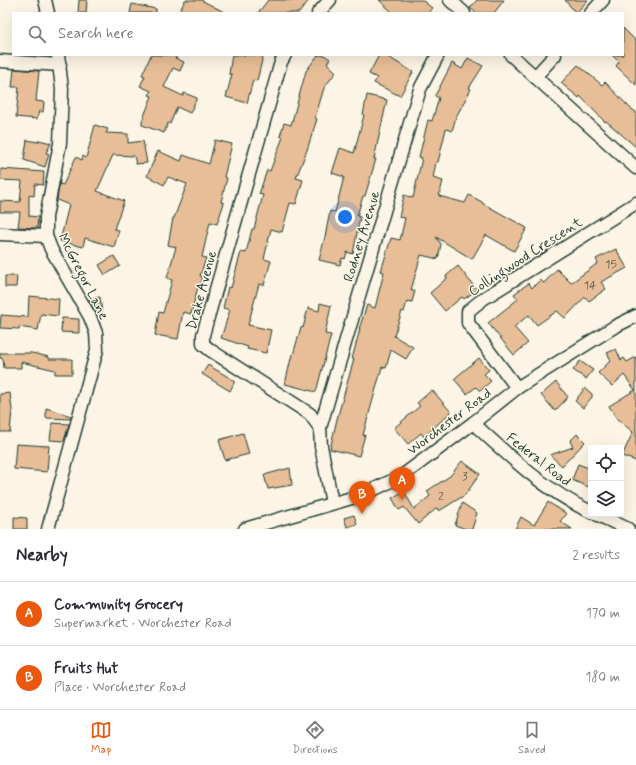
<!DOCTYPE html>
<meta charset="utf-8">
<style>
body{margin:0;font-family:Mynerve,sans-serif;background:#f2f2f3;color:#2b2b33}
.controls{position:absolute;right:12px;bottom:12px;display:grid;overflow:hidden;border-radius:0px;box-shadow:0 4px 16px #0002}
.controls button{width:36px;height:36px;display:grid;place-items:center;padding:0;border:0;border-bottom:1px solid #e1e1e2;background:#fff;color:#2b2b33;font:20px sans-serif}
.you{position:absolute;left:345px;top:217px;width:14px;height:14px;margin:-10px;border:3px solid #fff;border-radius:50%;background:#1a73e8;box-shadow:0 0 0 6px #1a73e833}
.badge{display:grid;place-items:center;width:26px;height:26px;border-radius:50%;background:#ea580c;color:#fff;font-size:13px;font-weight:700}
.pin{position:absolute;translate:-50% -33px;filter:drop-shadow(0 1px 2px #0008)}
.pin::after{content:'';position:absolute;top:21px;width:14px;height:12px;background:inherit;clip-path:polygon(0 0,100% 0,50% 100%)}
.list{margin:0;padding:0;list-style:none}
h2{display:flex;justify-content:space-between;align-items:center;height:52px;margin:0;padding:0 16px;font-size:17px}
h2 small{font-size:13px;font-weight:400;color:#7c7c81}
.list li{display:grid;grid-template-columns:26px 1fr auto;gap:12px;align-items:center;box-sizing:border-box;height:64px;padding:0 16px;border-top:1px solid #e1e1e2}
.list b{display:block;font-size:15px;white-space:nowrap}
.list p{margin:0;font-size:13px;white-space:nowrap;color:#7c7c81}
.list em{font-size:13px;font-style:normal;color:#7c7c81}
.icon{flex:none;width:22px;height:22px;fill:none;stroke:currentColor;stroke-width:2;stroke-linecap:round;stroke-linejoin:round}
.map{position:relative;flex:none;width:636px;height:529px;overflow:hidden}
.search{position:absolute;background:#fff;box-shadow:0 4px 16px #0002;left:12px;right:12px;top:12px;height:44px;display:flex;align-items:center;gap:10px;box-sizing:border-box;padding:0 14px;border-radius:0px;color:#7c7c81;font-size:15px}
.sheet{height:180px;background:#fff}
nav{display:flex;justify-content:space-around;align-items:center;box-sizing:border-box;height:56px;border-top:1px solid #e1e1e2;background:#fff;font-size:11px;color:#7c7c81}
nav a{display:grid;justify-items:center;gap:2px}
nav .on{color:#ea580c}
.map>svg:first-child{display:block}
</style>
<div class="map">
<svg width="636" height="529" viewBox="0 0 636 529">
<rect width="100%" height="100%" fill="#fcf5e5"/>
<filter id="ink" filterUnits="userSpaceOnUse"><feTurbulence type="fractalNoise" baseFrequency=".025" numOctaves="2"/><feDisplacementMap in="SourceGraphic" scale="8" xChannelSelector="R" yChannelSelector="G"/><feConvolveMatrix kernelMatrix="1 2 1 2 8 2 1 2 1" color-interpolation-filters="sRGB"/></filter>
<g filter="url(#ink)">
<g fill="#e7be97" stroke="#1f3d34">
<polygon points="79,0 87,0 86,13 78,13"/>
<polygon points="185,0 201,0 226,13 179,13"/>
<polygon points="268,0 309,0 299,13 258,13"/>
<polygon points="379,0 422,0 432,8 428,13 393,13"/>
<polygon points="477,0 504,0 494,13 476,13 470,8"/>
<polygon points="565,0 588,0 576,13"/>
<polygon points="132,4 156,9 156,13 130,13"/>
<polygon points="623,28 636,41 636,85 616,66 619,62 612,55 623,55"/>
<polygon points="151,55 177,55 175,58 184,62 180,71 173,68 164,87 183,96 184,93 197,98 190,113 177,107 170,124 168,123 164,133 142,125 142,121 152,96 149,95 151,91 140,86 145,76 142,75"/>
<polygon points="232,55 258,55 263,56 257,81 253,80 247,103 226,97 232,74 229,74"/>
<polygon points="318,55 324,55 330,59 327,63 336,72 324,88 315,118 317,119 307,150 296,178 303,180 296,204 290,203 282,232 271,229 264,259 271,261 264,285 259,284 248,325 271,330 266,353 247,349 248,347 221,338 230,310 223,308 228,287 231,288 241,252 246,253 252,229 254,229 263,195 259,194 267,170 270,171 283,137 280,136 284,123 291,125 306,71"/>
<polygon points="379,55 385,55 413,72 400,96 374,83 377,78 369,74"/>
<polygon points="468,58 483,66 469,88 471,89 456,117 452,131 446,129 438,162 436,162 433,178 443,181 439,196 465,203 469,195 482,202 482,203 527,228 514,251 486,235 472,259 436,237 441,244 438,259 421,255 411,290 415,291 412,302 407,301 404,312 402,311 394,336 413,347 406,359 391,350 386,368 382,367 363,435 365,435 359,456 330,449 337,419 354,359 352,359 360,329 359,329 367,305 375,308 384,272 381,271 391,238 400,240 405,218 399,217 404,195 413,198 422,158 419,157 428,120 432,121 439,98 435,96 452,63 462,69"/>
<polygon points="578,65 602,85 605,82 630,108 636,112 636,147 606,121 605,122 580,96 579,98 561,83"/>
<polygon points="14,69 39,71 36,101 44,102 43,112 39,111 37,119 16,117 19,87 12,87"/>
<polygon points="367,95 387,100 374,159 376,159 365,196 363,196 357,216 360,217 353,254 347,252 345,259 342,258 340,265 319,260 325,237 330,211 335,212 344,177 332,173 340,148 354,153 364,115 363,115"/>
<polygon points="95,125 108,129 106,133 128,134 128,143 143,141 147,163 136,164 134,156 113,155 97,191 124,201 114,229 119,230 114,247 85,238 83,247 60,241 69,205 57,200 59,187 60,184 63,185 76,157 82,160 83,156 86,158"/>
<polygon points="27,140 38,142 39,140 51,143 46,153 49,154 45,167 24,160"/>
<polygon points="215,140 232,144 224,177 227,178 221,202 224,203 217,224 210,222 202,257 206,258 200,276 203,277 199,288 198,287 191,314 183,312 178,339 155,335 159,312 163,313 172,280 167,278 176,247 168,245 173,218 174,218 187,184 168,177 164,185 147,176 158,151 181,161 183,155 209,164"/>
<polygon points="1,169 44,172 43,185 35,184 34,196 29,195 29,216 38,217 37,228 18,227 20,212 0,212 0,201 20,202 22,181 0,180"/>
<polygon points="616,249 627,268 601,282 606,289 589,301 585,297 565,318 557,311 537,325 529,315 514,327 528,343 514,355 488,323 518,299 514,294 529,283 532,288 540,280 544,283 557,269 571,283 598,263 596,259"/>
<polygon points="114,256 120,266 105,275 99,265"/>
<polygon points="458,266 477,290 464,299 462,297 445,311 430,293 447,278 446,276"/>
<polygon points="5,276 17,276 16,287 5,287"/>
<polygon points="29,296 59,299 58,316 41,314 38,330 19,327 19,329 0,328 1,315 28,317"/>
<polygon points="100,297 102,313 97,314 89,299"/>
<polygon points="320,303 331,306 325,334 331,335 316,392 285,384 292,354 293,355 301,327 303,328 308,308 319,311"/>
<polygon points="62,318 79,319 79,333 61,332"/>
<polygon points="616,349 621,360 624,358 627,362 636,357 636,461 622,456 633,432 617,419 609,406 635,390 624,375 612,386 598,373 611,360 607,353"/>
<polygon points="0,353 32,353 49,357 49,359 72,359 72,374 55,374 55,370 21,362 21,368 4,368 3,359 0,358"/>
<polygon points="479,358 489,370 484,374 491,381 480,391 476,387 467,394 454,379"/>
<polygon points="580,361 593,370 586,379 573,370"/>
<polygon points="208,365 235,381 230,391 202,374"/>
<polygon points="556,382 568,397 555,411 541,395"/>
<polygon points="585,388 592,394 592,397 583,408 575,401"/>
<polygon points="432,390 451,412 424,437 421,433 408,444 394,428 420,406 417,403"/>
<polygon points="10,393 12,410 10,432 0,432 0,394"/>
<polygon points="46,408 71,416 70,419 46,418"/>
<polygon points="52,423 69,424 64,441 50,440"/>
<polygon points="243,433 249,454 225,460 219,440"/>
<polygon points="577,434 585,442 562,466 550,455 573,447 570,441"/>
<polygon points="16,444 49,446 47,472 14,469"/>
<polygon points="462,461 480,474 465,495 439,511 437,508 418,524 404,507 399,510 392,498 404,491 414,509 430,496 427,491 450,476"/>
<polygon points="578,464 591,469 591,488 572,480"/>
<polygon points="290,468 292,485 268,489 264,475"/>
<polygon points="548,502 567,514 560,521 572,529 515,529 521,517 534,525"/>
<polygon points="462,503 477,513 472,529 466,529 455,525"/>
<polygon points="354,515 357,524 347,527 344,518"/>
<polygon points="14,517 27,518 27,529 14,529"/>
</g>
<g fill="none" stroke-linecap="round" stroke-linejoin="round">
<defs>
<g id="street">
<polyline points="45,0 48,13"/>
<polyline points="450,0 464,13"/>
<polyline points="318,13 330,0"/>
<polyline points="591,13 603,0"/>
<polyline points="285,55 281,62 203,335 203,344 210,350 310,414 320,428 321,446 332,503"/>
<polyline points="511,55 636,168"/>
<polyline points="0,61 60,65"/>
<polyline points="535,77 555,55"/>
<polyline points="0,234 46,236"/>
<polyline points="517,388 468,323 468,311 483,299 636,203"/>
<path d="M473,423C510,457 546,491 591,512"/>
<polyline points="320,428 420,89 438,55"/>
<polyline points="596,514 628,529"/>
<polyline points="48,529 97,350 96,333 90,317 51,249 46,236 46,217 60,143 62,89 58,55"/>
<polyline points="245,529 362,495 402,476 473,423 517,388 614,327 636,316"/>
</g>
</defs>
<use href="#street" stroke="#1f3d34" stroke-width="15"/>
<use href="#street" stroke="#fcf5e5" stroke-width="12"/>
</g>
</g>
<g text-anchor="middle" stroke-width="3" stroke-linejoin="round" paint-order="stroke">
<g font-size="12" fill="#515d4d">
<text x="611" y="268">15</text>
<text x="590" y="289">14</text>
<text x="465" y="480">3</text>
<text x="441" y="500">2</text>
</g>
<g font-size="14" fill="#1f3d34" stroke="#fcf5e5">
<text transform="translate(361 236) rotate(-73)" y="5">Rodney Avenue</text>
<text transform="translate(525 256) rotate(-33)" y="5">Collingwood Crescent</text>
<text transform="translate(84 276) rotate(63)" y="5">McGregor Lane</text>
<text transform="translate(201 290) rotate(-75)" y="5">Drake Avenue</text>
<text transform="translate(449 421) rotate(-37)" y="5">Worchester Road</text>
<text transform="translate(539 459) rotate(38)" y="5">Federal Road</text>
</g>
</g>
</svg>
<div class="controls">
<button><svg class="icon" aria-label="locate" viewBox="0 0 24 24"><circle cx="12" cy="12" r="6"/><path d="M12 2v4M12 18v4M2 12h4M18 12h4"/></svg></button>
<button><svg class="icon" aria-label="layers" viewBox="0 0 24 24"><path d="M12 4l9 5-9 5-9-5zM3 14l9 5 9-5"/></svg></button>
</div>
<div class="you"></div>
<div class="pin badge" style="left:402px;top:500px">A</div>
<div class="pin badge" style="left:362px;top:514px">B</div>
<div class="search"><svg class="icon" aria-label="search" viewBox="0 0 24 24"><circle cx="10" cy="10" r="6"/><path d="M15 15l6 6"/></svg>Search here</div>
</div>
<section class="sheet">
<h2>Nearby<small>2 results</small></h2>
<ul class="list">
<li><span class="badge">A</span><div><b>Community Grocery</b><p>Supermarket · Worchester Road</p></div><em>170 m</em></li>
<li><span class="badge">B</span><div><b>Fruits Hut</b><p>Place · Worchester Road</p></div><em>180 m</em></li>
</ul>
</section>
<nav>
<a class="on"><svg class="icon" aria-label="map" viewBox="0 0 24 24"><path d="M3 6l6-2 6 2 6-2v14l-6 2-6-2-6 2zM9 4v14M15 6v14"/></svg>Map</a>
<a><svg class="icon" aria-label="directions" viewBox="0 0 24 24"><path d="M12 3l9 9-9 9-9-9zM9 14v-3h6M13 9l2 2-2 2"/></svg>Directions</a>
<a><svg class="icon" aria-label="saved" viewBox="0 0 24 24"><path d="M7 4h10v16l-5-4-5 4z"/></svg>Saved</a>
</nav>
